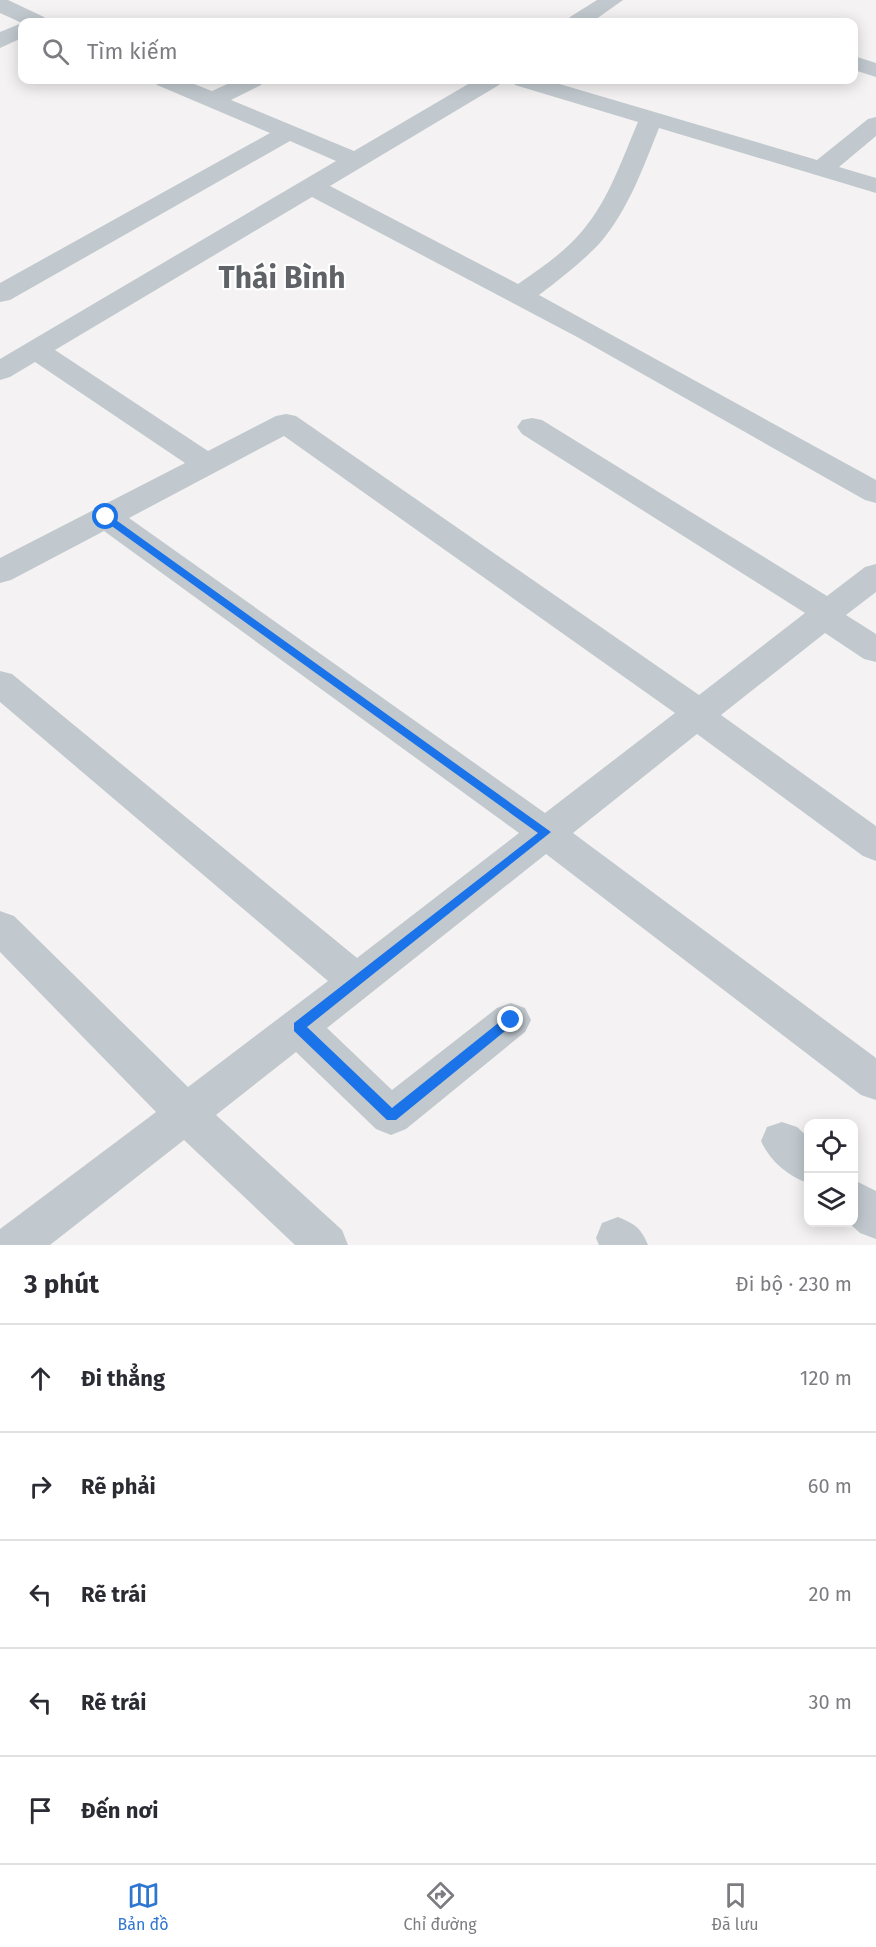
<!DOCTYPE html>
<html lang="vi">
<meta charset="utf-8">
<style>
body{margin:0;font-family:"Fira Sans",sans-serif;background:#f7f7f7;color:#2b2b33}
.controls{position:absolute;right:18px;bottom:18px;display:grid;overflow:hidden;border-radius:12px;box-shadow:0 3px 15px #0003}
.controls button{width:54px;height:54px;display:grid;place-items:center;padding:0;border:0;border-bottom:2px solid #e1e1e2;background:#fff;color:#2b2b33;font:30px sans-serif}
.stop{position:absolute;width:18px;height:18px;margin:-14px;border:4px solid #1a73e8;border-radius:50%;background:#fff}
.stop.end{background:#1a73e8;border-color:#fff;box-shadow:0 2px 6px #0008}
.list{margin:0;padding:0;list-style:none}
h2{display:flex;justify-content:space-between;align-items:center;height:78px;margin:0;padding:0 24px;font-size:26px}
h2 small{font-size:20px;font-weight:400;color:#7c7c81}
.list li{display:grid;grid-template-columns:39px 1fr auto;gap:18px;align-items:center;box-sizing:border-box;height:108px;padding:0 24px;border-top:2px solid #e1e1e2}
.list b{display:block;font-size:22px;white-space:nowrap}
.list em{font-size:20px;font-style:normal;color:#7c7c81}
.icon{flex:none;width:33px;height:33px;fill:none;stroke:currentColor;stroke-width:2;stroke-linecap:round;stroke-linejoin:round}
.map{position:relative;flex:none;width:876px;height:1245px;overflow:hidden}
.search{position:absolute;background:#fff;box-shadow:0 3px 15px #0003;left:18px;right:18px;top:18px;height:66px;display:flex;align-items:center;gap:15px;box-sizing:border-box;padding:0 21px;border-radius:12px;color:#7c7c81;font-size:22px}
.sheet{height:618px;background:#fff}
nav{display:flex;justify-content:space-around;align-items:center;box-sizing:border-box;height:84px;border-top:2px solid #e1e1e2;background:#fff;font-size:16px;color:#7c7c81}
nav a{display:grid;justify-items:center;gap:3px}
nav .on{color:#2f76d1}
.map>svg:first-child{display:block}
</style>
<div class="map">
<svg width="876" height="1245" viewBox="0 0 876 1245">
<rect width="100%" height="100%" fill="#f4f2f2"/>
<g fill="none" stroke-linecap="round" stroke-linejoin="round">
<g fill="#c1c9ce" fill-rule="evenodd">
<polygon points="0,0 8,0 44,17 47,22 22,22 22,38 0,48 0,32 22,23 0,13"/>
<polygon points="597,0 623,0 592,22 567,22 570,17"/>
<polygon points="854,56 876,63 876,77 854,70"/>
<path d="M154,80H184L212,91L236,80H264L261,85L231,100L354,151L475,80H502L499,85L330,186L518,284C541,268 565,252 583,230C609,199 622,159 638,122L515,85L512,80H546L817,160L868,119L876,117V136L839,167L876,178V193L659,128C643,168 628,211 599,244C581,263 560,279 539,295L876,480V503L865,500L579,338L312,197L55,350L208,451L276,416L286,414L296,416L699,695L805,613L522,434L517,427L522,420L532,418L542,420L827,596L865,567L876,564V592L846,615L876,634V662L864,659L825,633L721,715L876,826V861L863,856L697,734L573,833L876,1058V1100L861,1095L546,854L327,1028L392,1090L497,1008L511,1003L525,1008L531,1020L525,1032L406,1129L391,1135L376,1129L296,1052L216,1115L342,1230L348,1245H295L184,1140L50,1245H0V1229L156,1112L0,952V911L14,916L188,1087L328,981L0,702V671L12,674L357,958L519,833L104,531L11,580L0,583V558L185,463L35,362L10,377L0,380V359L336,161L290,141L10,300L0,302V283L270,133L157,85ZM284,436L675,713L545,813L129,518Z"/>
<path d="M782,1122L797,1127L808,1137V1183C788,1176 770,1161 761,1141L767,1127Z"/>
<polygon points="854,1180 876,1191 876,1239 860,1233 848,1222 854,1222"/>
<path d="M618,1217C635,1224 641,1228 648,1245H599L596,1238L602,1223Z"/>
</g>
</g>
<polygon fill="#1a73e8" points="102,515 109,515 551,832 307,1027 392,1108 507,1016 515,1016 515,1023 396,1120 387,1120 294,1031 294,1023 538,833 102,519"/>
<g text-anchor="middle" stroke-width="4.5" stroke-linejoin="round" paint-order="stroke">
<g font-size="30" font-weight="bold" fill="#5f6266" stroke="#fff">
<text x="282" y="288">Thái Bình</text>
</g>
</g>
</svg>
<div class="controls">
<button><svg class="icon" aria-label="locate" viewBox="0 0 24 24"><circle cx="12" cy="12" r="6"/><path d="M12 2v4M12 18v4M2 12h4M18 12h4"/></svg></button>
<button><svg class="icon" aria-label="layers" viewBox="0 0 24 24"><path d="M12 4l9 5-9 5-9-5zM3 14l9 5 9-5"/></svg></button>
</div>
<div class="stop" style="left:106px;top:517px"></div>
<div class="stop end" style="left:511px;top:1020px"></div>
<div class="search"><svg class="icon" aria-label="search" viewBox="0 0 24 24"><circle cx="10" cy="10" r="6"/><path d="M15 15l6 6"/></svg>Tìm kiếm</div>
</div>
<section class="sheet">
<h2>3 phút<small>Đi bộ · 230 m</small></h2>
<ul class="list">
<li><svg class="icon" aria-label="ahead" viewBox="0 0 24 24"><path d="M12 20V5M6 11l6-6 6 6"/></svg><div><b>Đi thẳng</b></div><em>120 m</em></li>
<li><svg class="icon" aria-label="right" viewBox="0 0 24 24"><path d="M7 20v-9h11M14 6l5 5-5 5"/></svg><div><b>Rẽ phải</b></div><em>60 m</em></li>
<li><svg class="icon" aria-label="left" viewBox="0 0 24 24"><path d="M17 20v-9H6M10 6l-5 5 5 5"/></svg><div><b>Rẽ trái</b></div><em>20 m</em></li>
<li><svg class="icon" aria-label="left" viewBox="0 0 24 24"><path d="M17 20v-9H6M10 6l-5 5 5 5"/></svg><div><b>Rẽ trái</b></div><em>30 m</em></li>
<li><svg class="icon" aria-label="arrive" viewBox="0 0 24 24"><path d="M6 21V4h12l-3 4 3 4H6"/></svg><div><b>Đến nơi</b></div></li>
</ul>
</section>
<nav>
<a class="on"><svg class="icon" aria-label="map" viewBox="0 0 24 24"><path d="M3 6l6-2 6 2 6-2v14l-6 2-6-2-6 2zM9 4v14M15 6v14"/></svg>Bản đồ</a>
<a><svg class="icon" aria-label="directions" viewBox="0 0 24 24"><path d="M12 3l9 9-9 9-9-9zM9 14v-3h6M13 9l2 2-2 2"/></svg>Chỉ đường</a>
<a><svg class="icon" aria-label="saved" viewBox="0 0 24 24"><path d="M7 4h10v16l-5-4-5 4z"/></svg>Đã lưu</a>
</nav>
